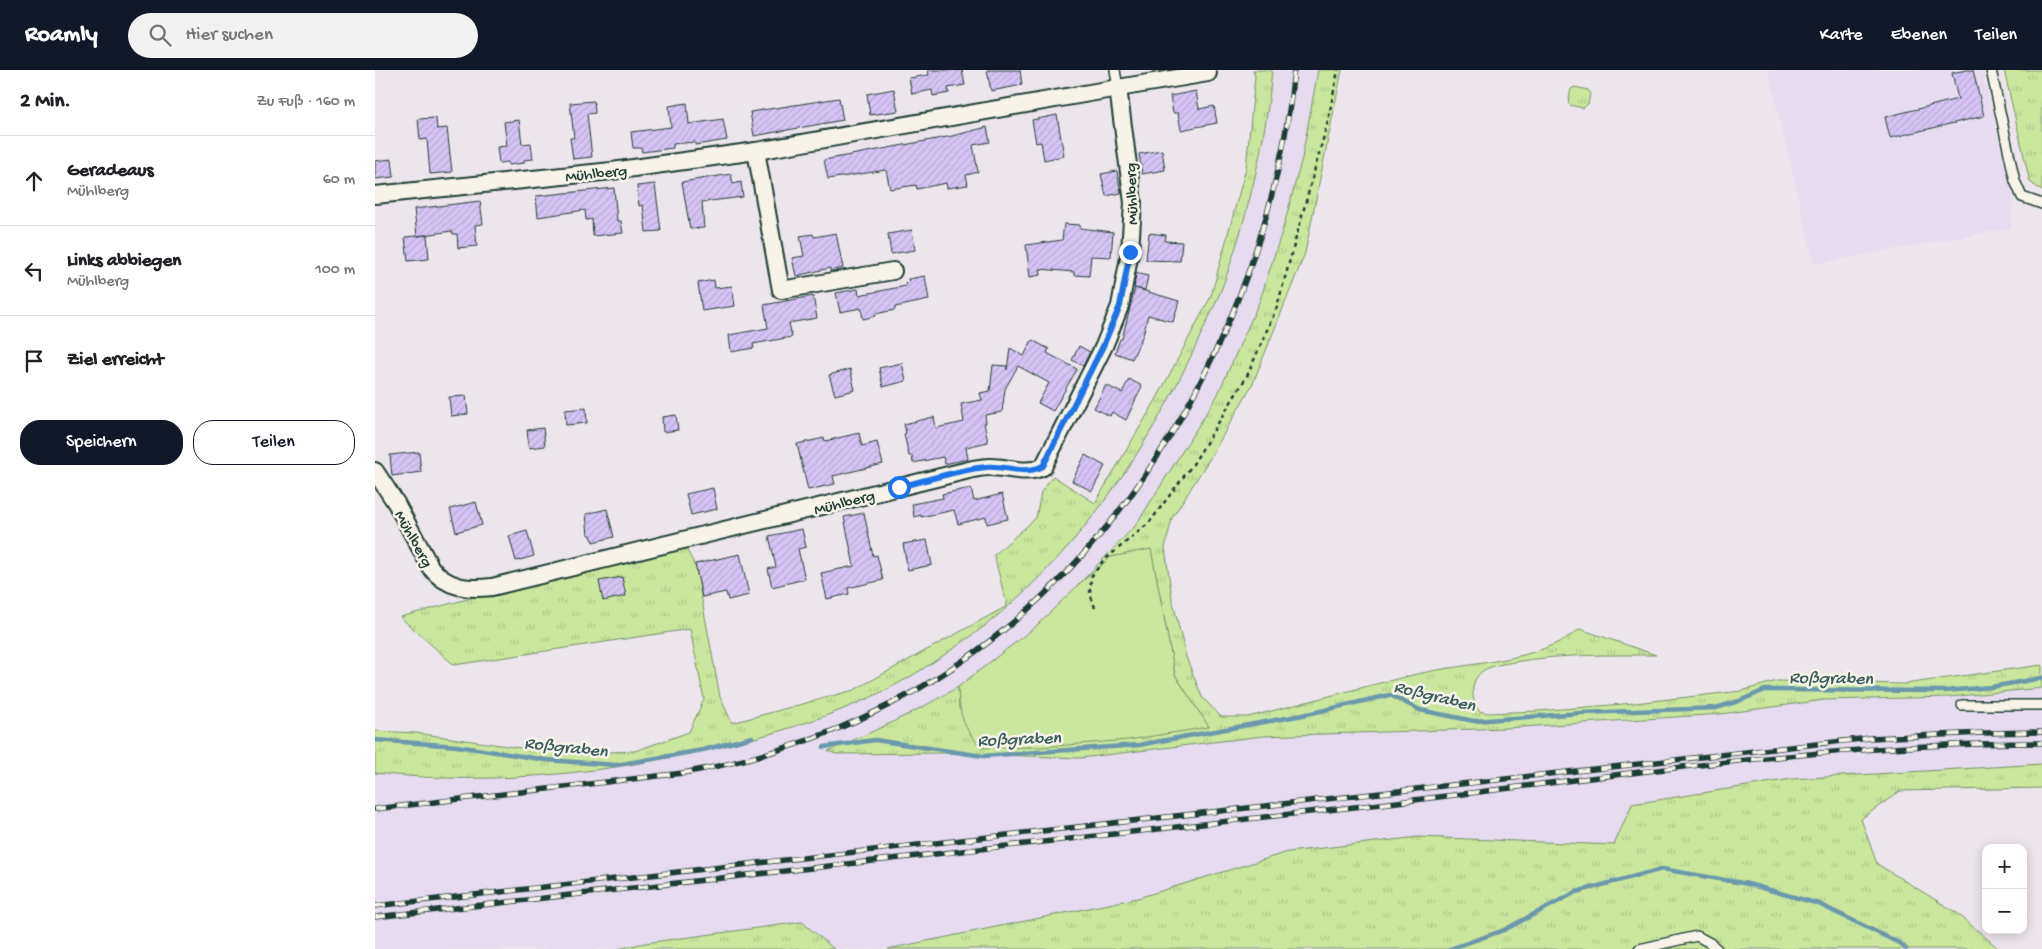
<!DOCTYPE html>
<html lang="de">
<meta charset="utf-8">
<style>
body{margin:0;font-family:"Gochi Hand",sans-serif;background:#f2f2f2;color:#202124}
.controls{position:absolute;right:15px;bottom:15px;display:grid;overflow:hidden;border-radius:10px;box-shadow:0 2px 12px #0003}
.controls button{width:45px;height:45px;display:grid;place-items:center;padding:0;border:0;border-bottom:1px solid #e0e0e0;background:#fff;color:#202124;font:25px sans-serif}
.stop{position:absolute;width:15px;height:15px;margin:-11px;border:4px solid #1a73e8;border-radius:50%;background:#fff}
.stop.end{background:#1a73e8;border-color:#fff;box-shadow:0 1px 5px #0008}
.list{margin:0;padding:0;list-style:none}
h2{display:flex;justify-content:space-between;align-items:center;height:65px;margin:0;padding:0 20px;font-size:21px}
h2 small{font-size:16px;font-weight:400;color:#757577}
.list li{display:grid;grid-template-columns:32px 1fr auto;gap:15px;align-items:center;box-sizing:border-box;height:90px;padding:0 20px;border-top:1px solid #e0e0e0}
.list b{display:block;font-size:19px;white-space:nowrap}
.list p{margin:0;font-size:16px;white-space:nowrap;color:#757577}
.list em{font-size:16px;font-style:normal;color:#757577}
.actions{display:flex;gap:10px;padding:15px 20px}
.actions a{flex:1;padding:11px 0;border:1px solid #111827;border-radius:20px;text-align:center;font-size:18px;color:#111827}
.actions .main{background:#111827;color:#fff}
.icon{flex:none;width:28px;height:28px;fill:none;stroke:currentColor;stroke-width:2;stroke-linecap:round;stroke-linejoin:round}
.map{position:relative;flex:none;width:1667px;height:879px;overflow:hidden}
header{display:flex;align-items:center;gap:30px;box-sizing:border-box;height:70px;padding:0 25px;background:#111827;color:#fff}
header strong{font-size:24px}
nav{display:flex;gap:28px;margin-inline-start:auto;font-size:18px}
.search{width:350px;height:45px;background:#f2f2f2;display:flex;align-items:center;gap:12px;box-sizing:border-box;padding:0 18px;border-radius:28px;color:#757577;font-size:19px}
main{display:flex}
aside{flex:1;background:#fff}
.map>svg:first-child{display:block}
</style>
<header>
<strong>Roamly</strong>
<div class="search"><svg class="icon" aria-label="search" viewBox="0 0 24 24"><circle cx="10" cy="10" r="6"/><path d="M15 15l6 6"/></svg>Hier suchen</div>
<nav><a>Karte</a><a>Ebenen</a><a>Teilen</a></nav>
</header>
<main>
<aside>
<h2>2 Min.<small>Zu Fuß · 160 m</small></h2>
<ul class="list">
<li><svg class="icon" aria-label="ahead" viewBox="0 0 24 24"><path d="M12 20V5M6 11l6-6 6 6"/></svg><div><b>Geradeaus</b><p>Mühlberg</p></div><em>60 m</em></li>
<li><svg class="icon" aria-label="left" viewBox="0 0 24 24"><path d="M17 20v-9H6M10 6l-5 5 5 5"/></svg><div><b>Links abbiegen</b><p>Mühlberg</p></div><em>100 m</em></li>
<li><svg class="icon" aria-label="arrive" viewBox="0 0 24 24"><path d="M6 21V4h12l-3 4 3 4H6"/></svg><div><b>Ziel erreicht</b></div></li>
</ul>
<div class="actions"><a class="main">Speichern</a><a>Teilen</a></div>
</aside>
<div class="map">
<svg width="1667" height="879" viewBox="0 0 1667 879">
<defs>
<pattern id="grass-tufts" width="24" height="20" patternUnits="userSpaceOnUse" patternTransform="scale(1.25)"><rect width="24" height="20" fill="#cbe79e"/><path d="M3 7l-1-3M5 7V3M7 7l1-3M15 17l-1-3M17 17v-4M19 17l1-3" fill="none" stroke="#aec789"/></pattern>
<pattern id="building-hatch" width="6" height="6" patternUnits="userSpaceOnUse" patternTransform="scale(1.25)"><rect width="6" height="6" fill="#d6c4f5"/><path d="M-1 1l2-2M0 6l6-6M5 7l2-2" fill="none" stroke="#b7a9d3"/></pattern>
</defs>
<rect width="100%" height="100%" fill="#ede5ec"/>
<filter id="ink" filterUnits="userSpaceOnUse"><feTurbulence type="fractalNoise" baseFrequency=".02" numOctaves="2"/><feDisplacementMap in="SourceGraphic" scale="10" xChannelSelector="R" yChannelSelector="G"/><feConvolveMatrix kernelMatrix="1 2 1 2 8 2 1 2 1" color-interpolation-filters="sRGB"/></filter>
<g filter="url(#ink)">
<g fill="#e6dbef">
<polygon points="897,0 943,0 927,88 909,155 885,230 842,326 761,455 659,558 583,617 545,640 453,681 461,684 567,683 705,688 888,666 1131,658 1346,644 1449,630 1574,627 1667,618 1667,694 1417,709 1259,734 1495,804 913,782 763,828 513,879 459,879 427,852 270,873 243,879 0,879 0,703 49,709 180,705 302,687 394,665 490,629 535,607 577,580 637,534 683,487 724,438 807,306 851,210 887,81"/>
<polygon points="1393,0 1607,0 1638,129 1636,158 1439,194"/>
</g>
<g fill="url(#grass-tufts)" stroke="#759269">
<path d="M878,0H897C891,71 874,140 851,207C845,225 836,243 828,260C783,361 720,459 637,533C607,560 572,584 538,605C483,638 419,658 358,674C242,702 119,717 0,703V661L41,663L188,684L260,681L314,662L329,629L315,559L79,595L25,547L299,474L308,472L321,498L345,627L357,653L479,620L632,536L619,485L661,448L666,422L678,406L720,433L781,330L836,226L871,98L880,6Z"/>
<path d="M943,0H967L930,183L878,313L835,388L797,448L790,478L797,528L811,587L827,627L846,647H873C930,633 986,617 1042,604C1095,592 1161,593 1205,559L1281,585C1233,585 1186,584 1139,592C1129,594 1118,595 1109,600C1095,609 1095,628 1104,641L1113,643L1163,641L1260,633L1366,621L1402,611L1529,614L1667,595V618L1574,627L1449,630L1346,644L1131,658L888,666L705,688L567,683L461,684L453,681C498,662 541,642 583,617L584,639L834,657L800,605L776,480L736,487L705,513L761,455L842,326L885,230L909,155L927,88Z"/>
<polygon points="1629,0 1667,0 1667,121 1655,112"/>
<polygon points="1200,17 1213,20 1215,23 1213,34 1208,38 1195,35 1193,32 1196,19"/>
<polygon points="1667,694 1667,718 1525,721 1486,749 1502,794 1582,843 1624,879 513,879 763,828 913,782 1044,767 1239,775 1257,734 1417,709"/>
<polygon points="427,852 459,879 243,879 270,873"/>
</g>
<path fill="#cbe79e" stroke="#759269" d="M776,479L800,605L834,657L753,670L667,677L607,678C588,659 584,643 583,617L659,558L705,513L736,487Z"/>
<g fill="none" stroke-linecap="round" stroke-linejoin="round">
<g stroke="#6b98ac" stroke-width="4.5">
<polyline points="0,670 82,676 171,690 241,695 328,680 377,667"/>
<polyline points="449,677 500,670 608,686 764,675 928,645 1015,625 1045,640 1099,651 1206,643 1341,638 1364,631 1390,620 1570,621 1616,617 1667,608"/>
<polyline points="1075,879 1129,860 1201,822 1287,799 1373,814 1444,834 1526,874 1531,879"/>
</g>
</g>
<g fill="url(#building-hatch)" stroke="#1f3d34">
<polygon points="553,0 587,0 590,15 573,18 574,23 558,26 557,20 537,24 534,8 554,5"/>
<polygon points="612,0 645,0 647,15 616,21"/>
<polygon points="1591,0 1598,0 1609,46 1515,68 1510,47 1583,29 1577,3"/>
<polygon points="519,19 523,41 495,45 492,24"/>
<polygon points="821,21 824,39 839,36 842,53 806,60 803,43 798,43 795,26"/>
<polygon points="464,28 468,50 379,66 375,42"/>
<polygon points="219,31 220,43 212,44 217,87 198,89 195,68 199,68 195,33"/>
<polygon points="312,33 314,54 348,49 352,70 320,75 320,72 298,74 298,78 267,82 266,78 258,78 256,62 296,57 294,36"/>
<polygon points="682,45 689,86 669,90 666,72 661,73 657,50"/>
<polygon points="61,48 62,59 72,58 77,102 55,104 52,69 45,70 43,49"/>
<polygon points="144,50 147,74 156,73 158,89 149,90 149,93 133,95 133,92 124,93 122,77 132,76 129,52"/>
<polygon points="612,57 615,72 598,75 603,102 591,105 593,115 572,118 571,113 542,119 541,115 515,119 511,100 453,109 449,90 577,66"/>
<polygon points="787,80 790,100 767,104 764,84"/>
<polygon points="17,89 19,107 0,109 0,91"/>
<polygon points="742,101 746,123 731,126 726,104"/>
<polygon points="356,104 358,114 366,112 368,127 327,132 329,158 315,159 307,112"/>
<polygon points="280,114 286,161 271,162 268,135 264,136 262,116"/>
<polygon points="239,118 242,151 246,151 248,163 218,166 217,149 211,150 210,140 163,147 161,126"/>
<polygon points="105,131 108,154 100,155 102,176 83,178 82,164 78,164 77,161 43,166 52,165 54,189 33,191 30,167 42,166 39,139"/>
<polygon points="689,154 705,155 705,158 738,162 736,187 716,186 714,206 699,205 699,202 665,199 666,205 655,207 651,175 687,170"/>
<polygon points="537,160 540,180 516,184 513,164"/>
<polygon points="461,163 468,198 455,201 455,198 421,206 417,188 429,186 425,166 438,164 439,167"/>
<polygon points="774,163 791,165 790,171 807,172 805,191 771,190"/>
<polygon points="761,203 773,206 770,220 759,218"/>
<polygon points="550,206 554,230 520,237 520,240 500,244 501,246 488,249 486,238 465,242 461,223 483,219 484,225 531,216 530,213 534,212 533,209"/>
<polygon points="339,210 340,218 357,216 360,236 327,241 323,213"/>
<polygon points="760,218 804,231 798,252 773,245 768,265 757,289 740,283 745,269 747,269"/>
<polygon points="438,226 442,248 414,253 417,267 378,274 379,278 356,282 354,265 393,258 389,235"/>
<polygon points="657,270 674,279 672,283 702,299 678,341 663,333 674,313 643,296 630,319 627,342 610,345 611,353 609,353 613,372 591,377 593,389 570,394 568,387 538,393 537,386 534,386 529,364 531,363 529,354 559,347 561,358 589,352 586,334 607,330 605,323 615,321 618,295 632,296 632,300 635,278 649,286"/>
<polygon points="704,276 715,282 708,296 697,290"/>
<polygon points="527,293 531,311 508,317 504,298"/>
<polygon points="475,299 480,320 460,325 454,305"/>
<polygon points="754,309 767,316 751,350 737,342 735,346 719,338 731,315 747,323"/>
<polygon points="91,326 93,344 76,346 74,327"/>
<polygon points="211,338 212,353 191,355 190,340"/>
<polygon points="301,345 303,360 288,362 287,347"/>
<polygon points="168,358 170,376 154,378 152,360"/>
<polygon points="484,363 487,376 502,372 508,394 458,406 460,414 433,420 422,374 449,368 450,371"/>
<polygon points="44,382 46,402 17,406 15,385"/>
<polygon points="710,385 730,396 717,421 697,411"/>
<polygon points="338,418 342,439 316,445 311,424"/>
<polygon points="596,418 599,431 627,424 633,449 612,454 611,447 583,454 579,440 546,447 546,445 539,447 537,434 568,428 567,424"/>
<polygon points="101,432 107,455 81,462 75,439"/>
<polygon points="232,439 239,467 218,472 216,465 213,465 211,444"/>
<polygon points="489,443 498,486 502,485 508,510 473,518 474,524 452,529 446,503 479,496 469,447"/>
<polygon points="427,459 431,477 423,479 430,509 397,517 393,499 401,497 394,466"/>
<polygon points="152,461 159,486 141,491 134,466"/>
<polygon points="552,470 557,495 533,500 528,474"/>
<polygon points="365,484 374,525 353,530 351,522 327,527 320,494"/>
<polygon points="247,507 251,526 228,531 224,511"/>
</g>
<g fill="none" stroke-linecap="round" stroke-linejoin="round">
<defs>
<g id="service">
<polyline points="740,0 743,18"/>
<polyline points="1616,0 1640,111 1647,127 1667,134"/>
<polyline points="1587,635 1667,635"/>
<polyline points="1264,879 1322,866 1335,873 1342,879"/>
</g>
<g id="minor">
<polyline points="743,18 833,3"/>
<polyline points="381,81 406,220 518,201"/>
<path d="M0,125L237,101L381,81L743,18L758,133L755,182L745,236L729,276L668,397C650,405 634,397 615,397C609,397 604,398 598,399L117,517C93,520 72,518 56,498L21,433L0,401"/>
</g>
</defs>
<use href="#service" stroke="#1f3d34" stroke-width="12"/>
<use href="#minor" stroke="#1f3d34" stroke-width="20"/>
<polyline stroke="#1f3d34" stroke-width="2.5" stroke-dasharray="4 4" stroke-linecap="butt" points="720,538 715,523 716,507 728,491 774,453 818,394 872,306 902,237 953,51 963,0"/>
<use href="#service" stroke="#f7f3e8" stroke-width="9"/>
<use href="#minor" stroke="#f7f3e8" stroke-width="16"/>
<defs>
<g id="rail">
<path d="M0,739L308,703C558,659 734,508 841,280C882,193 910,96 919,0"/>
<polyline points="0,836 1495,668 1610,663 1667,662"/>
<path d="M0,847C329,810 659,773 988,736C1214,710 1439,673 1667,673"/>
</g>
</defs>
<use href="#rail" stroke="#1f3d34" stroke-width="5.5"/>
<use href="#rail" stroke="#f7f3e8" stroke-width="4" stroke-dasharray="11" stroke-linecap="butt"/>
</g>
</g>
<g fill="none" stroke-linecap="round" stroke-linejoin="round" filter="url(#ink)">
<path stroke="#1a73e8" stroke-width="6" d="M524,417C553,410 582,400 611,397C631,395 649,406 668,396L728,276L745,236L755,182"/>
</g>
<g text-anchor="middle" stroke-width="5" stroke-linejoin="round" paint-order="stroke">
<g font-size="16" fill="#1f3d34" stroke="#f7f3e8">
<text transform="translate(221 102) rotate(-6)" y="6">Mühlberg</text>
<text transform="translate(755 124) rotate(-92)" y="6">Mühlberg</text>
<text transform="translate(469 431) rotate(-14)" y="6">Mühlberg</text>
<text transform="translate(40 468) rotate(61)" y="6">Mühlberg</text>
</g>
<g font-size="18" font-style="italic" fill="#385b5c" stroke="#f7f3e8">
<text transform="translate(1456 607) rotate(1)" y="6">Roßgraben</text>
<text transform="translate(1060 625) rotate(14)" y="6">Roßgraben</text>
<text transform="translate(644 668) rotate(-2)" y="6">Roßgraben</text>
<text transform="translate(191 676) rotate(6)" y="6">Roßgraben</text>
</g>
</g>
</svg>
<div class="controls">
<button>+</button>
<button>−</button>
</div>
<div class="stop" style="left:524px;top:417px"></div>
<div class="stop end" style="left:755px;top:182px"></div>
</div>
</main>
